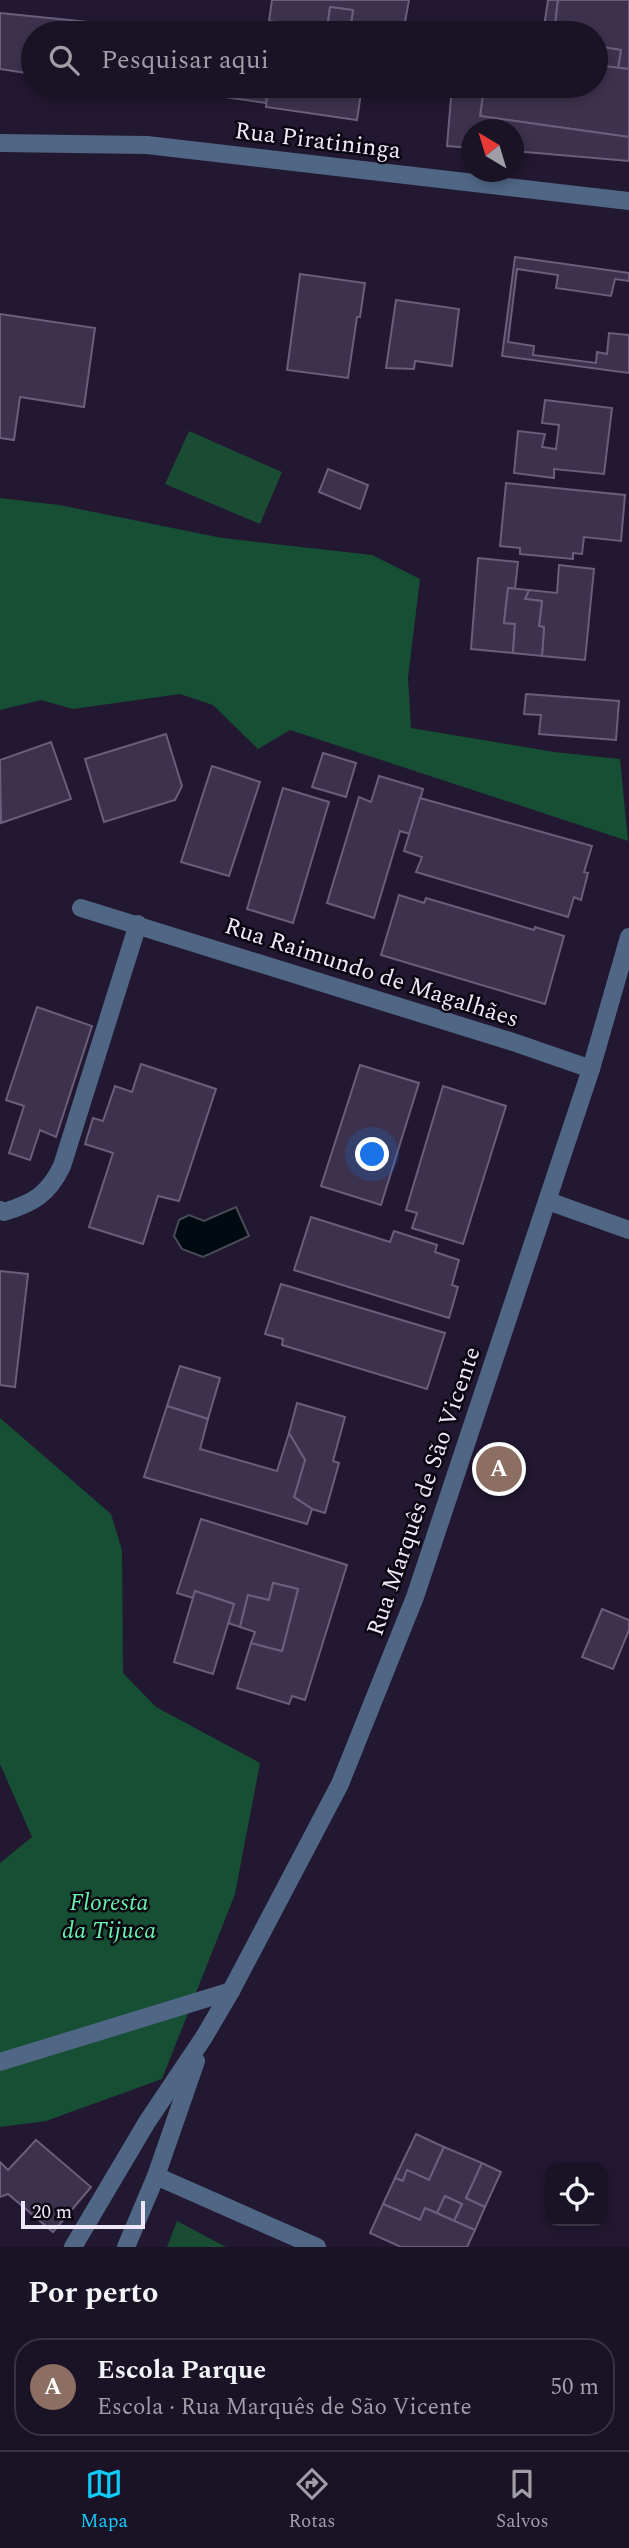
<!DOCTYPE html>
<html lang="pt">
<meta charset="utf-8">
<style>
body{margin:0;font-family:Spectral,serif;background:#272032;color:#f1f3f6}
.controls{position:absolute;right:21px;bottom:21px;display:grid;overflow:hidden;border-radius:14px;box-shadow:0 4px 10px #0003}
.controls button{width:63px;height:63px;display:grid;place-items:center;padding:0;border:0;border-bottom:2px solid #383242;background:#1a1225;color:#f1f3f6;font:35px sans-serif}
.compass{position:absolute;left:461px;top:119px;width:63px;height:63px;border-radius:50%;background:#1a1225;box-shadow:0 4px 10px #0003;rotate:322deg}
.scale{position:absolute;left:21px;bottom:18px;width:124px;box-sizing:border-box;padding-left:7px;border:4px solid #ede7f8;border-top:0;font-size:19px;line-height:24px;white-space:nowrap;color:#ede7f8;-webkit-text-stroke:5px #0a0610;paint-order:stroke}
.you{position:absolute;left:373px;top:1155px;width:24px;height:24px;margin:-18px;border:5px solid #fff;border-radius:50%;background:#1a73e8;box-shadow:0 0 0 10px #1a73e833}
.badge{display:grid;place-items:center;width:46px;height:46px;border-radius:50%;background:#10cafa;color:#fff;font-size:23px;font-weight:700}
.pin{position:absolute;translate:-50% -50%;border:4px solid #fff;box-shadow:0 2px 7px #0006}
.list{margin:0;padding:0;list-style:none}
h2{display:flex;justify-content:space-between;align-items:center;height:91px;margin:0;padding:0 28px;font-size:30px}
h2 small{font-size:23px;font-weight:400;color:#9f9ea7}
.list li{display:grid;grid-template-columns:46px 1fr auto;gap:21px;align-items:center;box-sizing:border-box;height:98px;margin:0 14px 14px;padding:0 14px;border:2px solid #383242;border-radius:28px}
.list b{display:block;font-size:26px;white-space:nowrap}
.list p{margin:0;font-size:23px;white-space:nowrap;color:#9f9ea7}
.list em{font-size:23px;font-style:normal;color:#9f9ea7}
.icon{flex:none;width:38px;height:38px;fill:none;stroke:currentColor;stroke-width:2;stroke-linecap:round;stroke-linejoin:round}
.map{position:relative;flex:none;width:629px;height:2247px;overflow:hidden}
.search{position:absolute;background:#1a1225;box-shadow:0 4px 10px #0003;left:21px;right:21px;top:21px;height:77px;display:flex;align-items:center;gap:18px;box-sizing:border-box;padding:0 24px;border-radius:38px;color:#9f9ea7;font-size:26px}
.sheet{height:203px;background:#1a1225}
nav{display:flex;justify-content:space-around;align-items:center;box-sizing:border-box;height:98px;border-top:2px solid #383242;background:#1a1225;font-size:19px;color:#9f9ea7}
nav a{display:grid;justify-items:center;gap:4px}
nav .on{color:#10cafa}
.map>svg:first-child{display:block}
</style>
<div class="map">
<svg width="629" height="2247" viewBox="0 0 629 2247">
<rect width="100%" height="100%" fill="#221831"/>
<g fill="#1a4b33">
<polygon points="189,431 282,472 260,524 165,484"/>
<polygon points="177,2221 226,2247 167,2247"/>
</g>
<g fill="#164f34">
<polygon points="0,498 59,505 222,538 372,555 420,579 408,678 411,728 554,752 620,759 628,841 290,730 258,749 213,705 180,694 73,709 41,700 0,710"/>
<polygon points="0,1418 111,1514 122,1550 123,1673 156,1707 260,1763 235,1894 162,2079 46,2121 0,2127 0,1863 32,1837 0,1764"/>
</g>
<polygon fill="#000a10" stroke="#474c56" stroke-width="2" points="236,1207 249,1236 203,1257 182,1249 174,1236 179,1220 189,1215 204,1221"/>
<g fill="#3d324d" stroke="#695e7c" stroke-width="2">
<polygon points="272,0 409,0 403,33 350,31 353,10 330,7 327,30 269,21"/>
<polygon points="548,0 558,0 554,33 543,33"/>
<polygon points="558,0 629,0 629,69 618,68 621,50 596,46 596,33 554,33"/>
<polygon points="330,7 353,10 350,31 327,30"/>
<polygon points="0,13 78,21 77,33 33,33 33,74 0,69"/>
<polygon points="78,21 183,31 183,33 77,33"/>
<polygon points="596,46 621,50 618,68 596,65"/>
<polygon points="596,65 629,69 629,137 480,116 484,88 491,88 491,86 596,86"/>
<polygon points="176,86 268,86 266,103 176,90"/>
<polygon points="268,86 362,86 357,120 266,107"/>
<polygon points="452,86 491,86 491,88 484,88 480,116 629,137 629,161 514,151 514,130 472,130 472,148 447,146"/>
<polygon points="515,257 629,273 629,281 615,279 611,296 556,288 558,275 517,269 508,342 534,346 533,355 596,363 597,352 607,354 609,333 629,335 629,373 502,356"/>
<polygon points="300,274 365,283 360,317 357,317 348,378 287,370"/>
<polygon points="396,300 459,309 452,366 415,361 414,369 386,368"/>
<polygon points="0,314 95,328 84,407 20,397 14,440 0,438"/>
<polygon points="545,400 612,408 604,474 554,469 554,478 514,473 518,431 545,434 542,447 556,449 559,425 542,423"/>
<polygon points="328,469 368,485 360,509 319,492"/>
<polygon points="506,483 625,495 621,541 584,537 582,554 573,553 573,559 520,554 520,548 500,546"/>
<polygon points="478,558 518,562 515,589 508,588 504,623 515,624 513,653 471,649"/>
<polygon points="559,565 594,569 585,660 542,656 544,627 539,626 542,601 525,599 529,590 557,593"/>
<polygon points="508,588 529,590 525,599 542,601 539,626 544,627 542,656 513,653 515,624 504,623"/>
<polygon points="526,694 619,701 616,740 539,734 541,715 524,714"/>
<polygon points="166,734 182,786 175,800 104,822 85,759"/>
<polygon points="51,742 71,799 1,823 0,760"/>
<polygon points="323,753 356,763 346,797 312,787"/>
<polygon points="212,766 260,782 229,876 181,862"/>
<polygon points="379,776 423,789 410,834 400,831 374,918 327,903 359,797 371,802"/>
<polygon points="283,788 329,802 293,923 247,909"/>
<polygon points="420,798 592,846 584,872 588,873 581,900 574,897 568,917 416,872 422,857 404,851"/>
<polygon points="399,895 424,903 426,898 534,930 535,927 564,936 545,1004 381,955"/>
<polygon points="37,1007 92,1026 56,1137 40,1130 30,1160 9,1153 24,1106 6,1100"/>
<polygon points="141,1064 216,1089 179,1201 158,1196 143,1244 89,1227 113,1153 85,1144 93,1118 103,1121 115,1086 132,1092"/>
<polygon points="360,1065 419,1083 381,1205 321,1186"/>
<polygon points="443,1086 506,1106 463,1244 412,1228 417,1213 406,1210"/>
<polygon points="311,1217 390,1242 394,1231 437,1245 435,1252 459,1260 452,1285 458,1287 449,1318 294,1270"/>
<polygon points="0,1271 28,1274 15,1387 0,1385"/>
<polygon points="281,1284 445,1333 427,1389 282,1345 283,1339 265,1334"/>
<polygon points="180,1366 220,1378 208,1419 167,1406"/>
<polygon points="297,1403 345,1417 333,1461 339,1463 325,1513 312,1509 294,1497 305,1460 289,1433"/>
<polygon points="167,1406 208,1419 200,1449 277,1471 289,1433 305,1460 294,1497 312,1509 307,1524 144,1477"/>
<polygon points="201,1519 347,1565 305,1700 292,1696 289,1704 237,1688 251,1643 282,1651 298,1589 273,1583 269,1600 248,1595 240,1627 228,1623 234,1604 195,1591 193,1598 177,1593"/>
<polygon points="273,1583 298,1589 282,1651 251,1643 255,1632 240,1627 248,1595 269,1600"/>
<polygon points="195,1591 234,1604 213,1674 174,1662"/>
<polygon points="602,1609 629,1620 629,1630 613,1669 582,1657"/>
<polygon points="416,2134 444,2147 429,2180 407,2170 403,2181 395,2178"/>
<polygon points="36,2140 91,2187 53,2232 8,2194 0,2197 0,2162 8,2170"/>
<polygon points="444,2147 482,2163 466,2198 485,2207 475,2230 454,2221 462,2204 445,2196 437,2213 425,2208 420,2220 383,2204 395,2178 403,2181 407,2170 429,2180"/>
<polygon points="482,2163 501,2172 485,2207 466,2198"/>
<polygon points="445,2196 462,2204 454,2221 437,2213"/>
<polygon points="383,2204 420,2220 425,2208 475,2230 467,2247 401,2247 370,2233"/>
</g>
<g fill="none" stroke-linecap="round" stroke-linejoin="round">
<g stroke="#4f6684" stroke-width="18">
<polyline points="0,143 147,145 629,201"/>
<polyline points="81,908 516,1043 591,1069"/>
<polyline points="548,1201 629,1230"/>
<path d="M0,1210L4,1212C33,1203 48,1195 62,1166L138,924"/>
<polyline points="0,2062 231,1991"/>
<polyline points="156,2176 317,2247"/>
</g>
<g stroke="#4f6684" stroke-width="18">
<polyline points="73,2247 147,2122 204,2037 231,1991 340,1784 415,1597 591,1069 629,937"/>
<polyline points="126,2247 156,2176 196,2061"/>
</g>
</g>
<g text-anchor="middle" stroke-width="5" stroke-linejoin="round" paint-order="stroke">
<g font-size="24" fill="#ede7f8" stroke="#0a0610">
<text transform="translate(318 140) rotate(7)" y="8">Rua Piratininga</text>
<text transform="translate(372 972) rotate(18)" y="8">Rua Raimundo de Magalhães</text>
<text transform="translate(423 1491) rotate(-71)" y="8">Rua Marquês de São Vicente</text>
</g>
<g font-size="24" font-style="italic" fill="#69f1ae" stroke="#0a0610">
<text x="109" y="1910">Floresta<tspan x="109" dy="28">da Tijuca</tspan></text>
</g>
</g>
</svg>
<div class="controls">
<button><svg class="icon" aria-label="locate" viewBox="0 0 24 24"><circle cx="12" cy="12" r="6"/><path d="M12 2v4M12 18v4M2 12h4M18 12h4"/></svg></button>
</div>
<svg class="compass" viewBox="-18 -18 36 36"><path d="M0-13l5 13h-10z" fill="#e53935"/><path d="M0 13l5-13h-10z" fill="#9f9ea7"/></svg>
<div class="scale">20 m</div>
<div class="you"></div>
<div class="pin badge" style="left:499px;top:1469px;background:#8d6e63">A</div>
<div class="search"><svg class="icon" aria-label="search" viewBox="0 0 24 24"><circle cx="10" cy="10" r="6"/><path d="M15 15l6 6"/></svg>Pesquisar aqui</div>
</div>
<section class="sheet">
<h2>Por perto<small></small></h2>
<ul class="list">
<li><span class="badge" style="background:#8d6e63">A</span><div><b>Escola Parque</b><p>Escola · Rua Marquês de São Vicente</p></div><em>50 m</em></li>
</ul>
</section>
<nav>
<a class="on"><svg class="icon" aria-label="map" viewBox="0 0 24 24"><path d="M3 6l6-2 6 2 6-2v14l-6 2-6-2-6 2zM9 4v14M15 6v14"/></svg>Mapa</a>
<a><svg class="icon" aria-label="directions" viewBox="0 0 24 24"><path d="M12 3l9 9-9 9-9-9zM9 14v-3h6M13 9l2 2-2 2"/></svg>Rotas</a>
<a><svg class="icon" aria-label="saved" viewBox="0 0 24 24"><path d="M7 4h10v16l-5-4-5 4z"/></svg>Salvos</a>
</nav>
